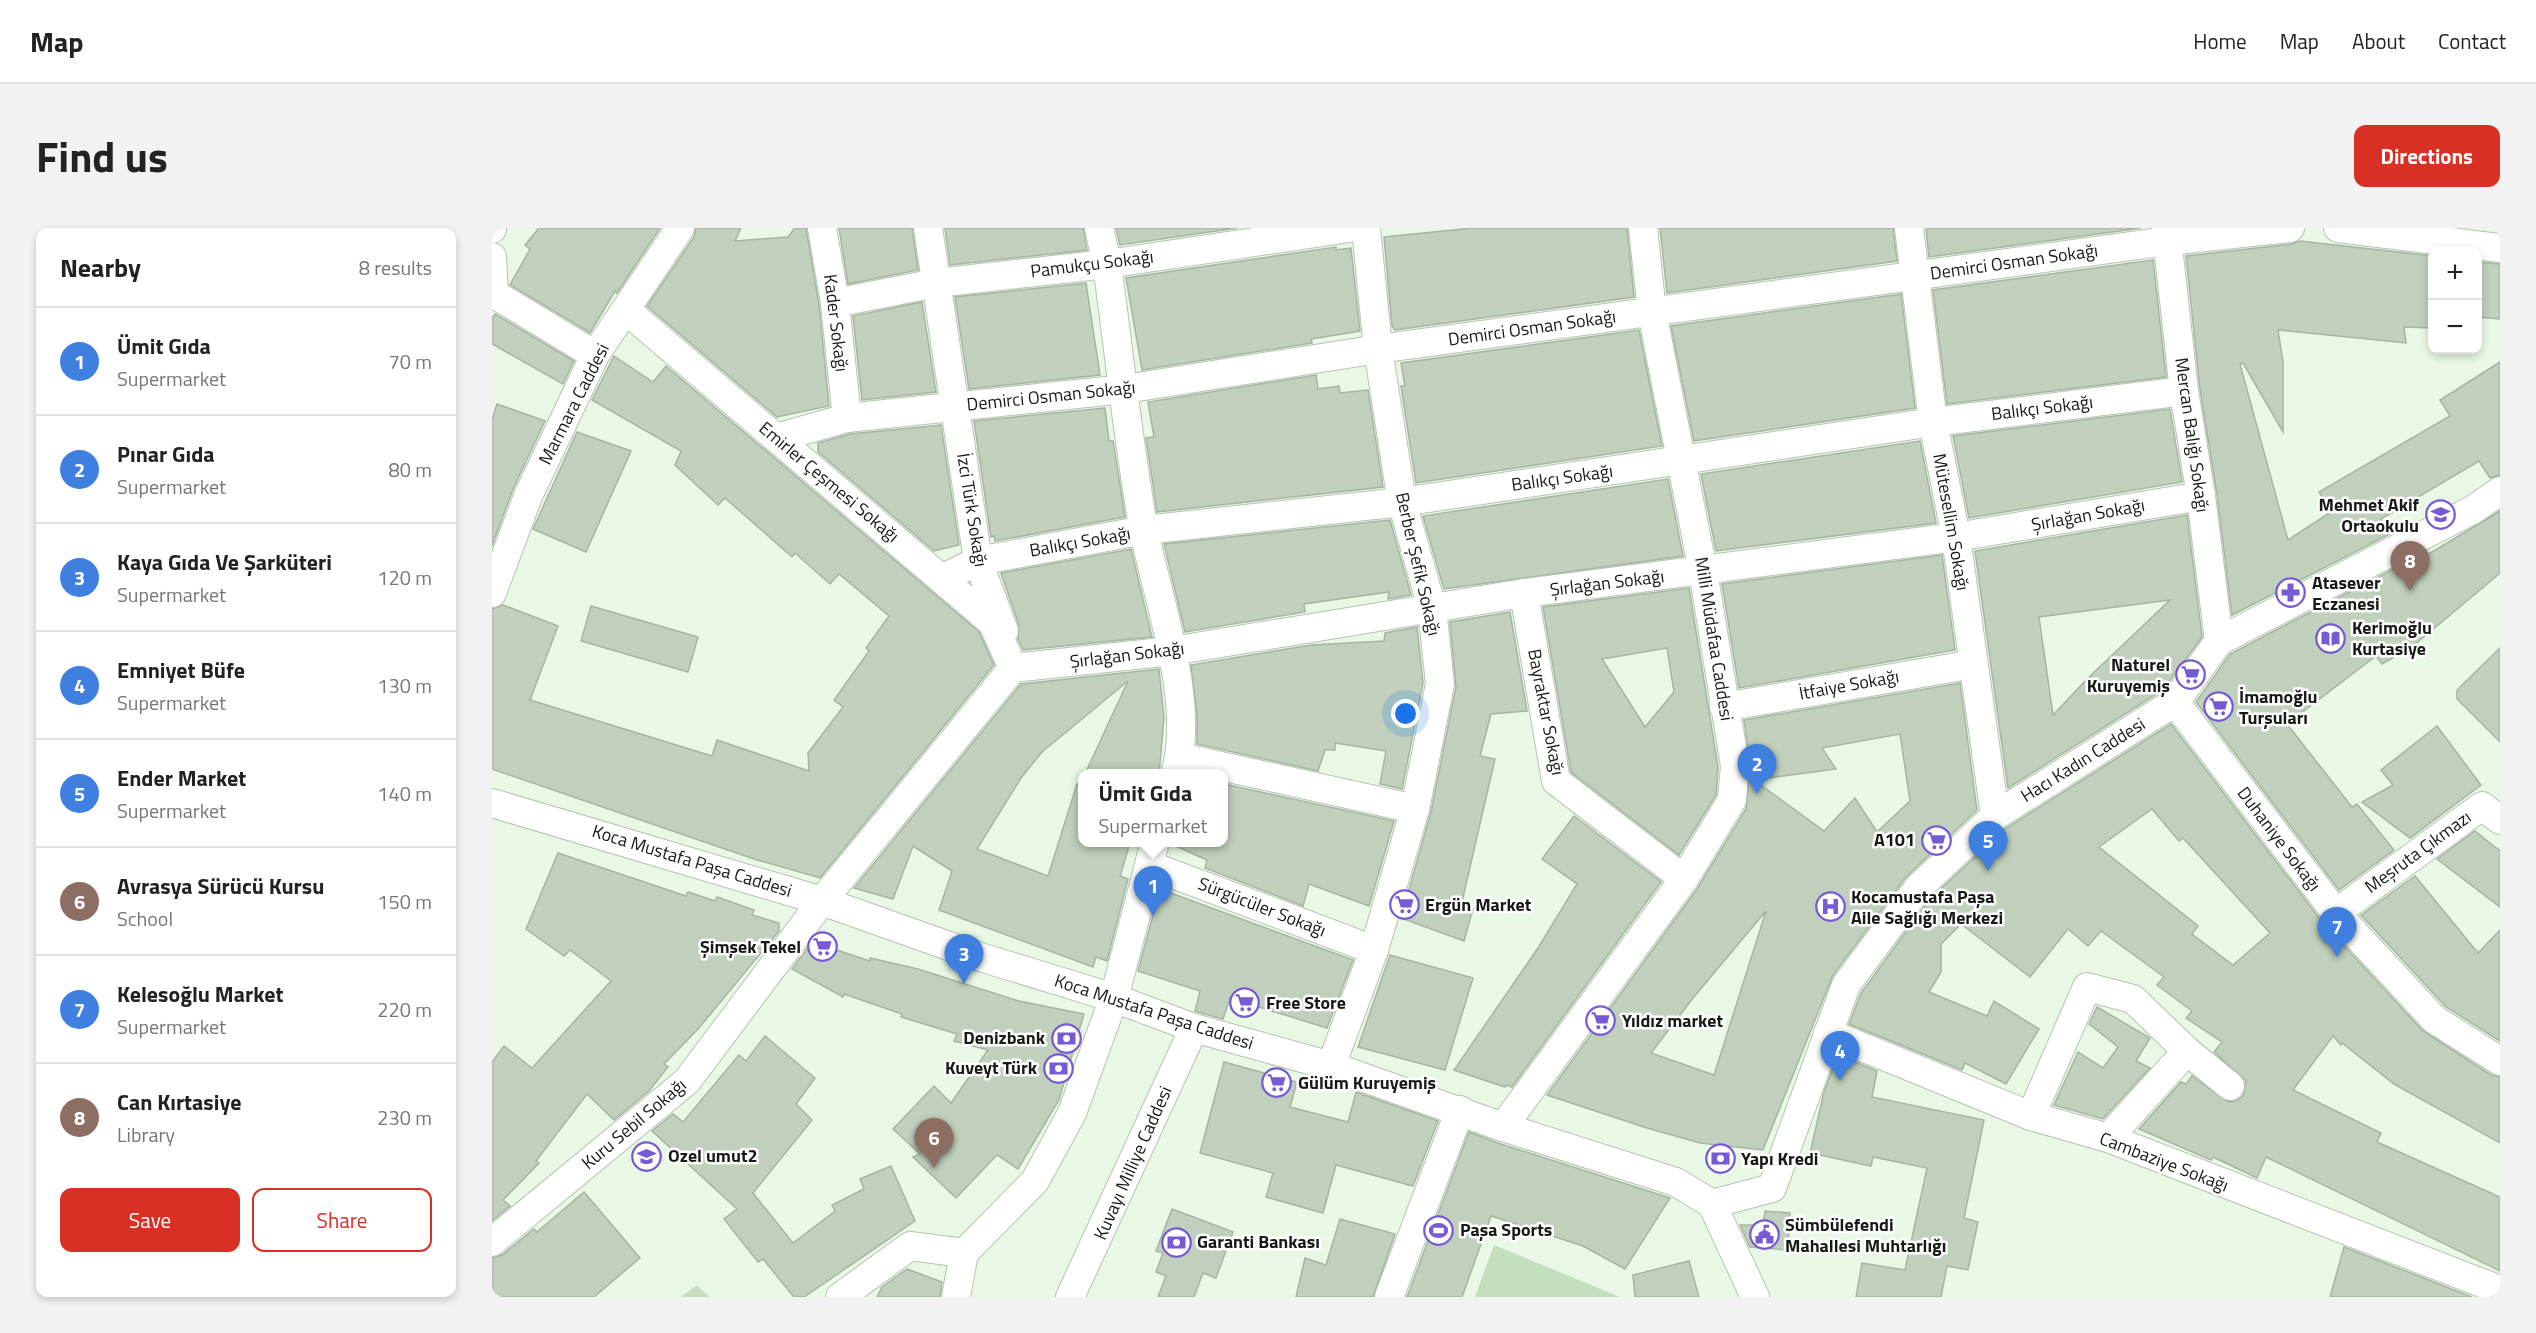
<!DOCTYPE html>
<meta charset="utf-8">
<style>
body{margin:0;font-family:"Titillium Web",sans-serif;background:#f2f2f2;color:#222}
.controls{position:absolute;right:18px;top:18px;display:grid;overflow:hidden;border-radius:12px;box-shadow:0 3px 9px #0003}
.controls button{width:54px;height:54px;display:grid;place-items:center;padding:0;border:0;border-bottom:2px solid #e0e0e0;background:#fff;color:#222;font:30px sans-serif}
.you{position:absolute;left:914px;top:486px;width:21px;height:21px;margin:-15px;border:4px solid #fff;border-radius:50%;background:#1a73e8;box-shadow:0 0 0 9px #1a73e833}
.badge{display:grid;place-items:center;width:39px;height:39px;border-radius:50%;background:#d93025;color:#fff;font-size:20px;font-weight:700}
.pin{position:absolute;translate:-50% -50px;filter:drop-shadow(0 2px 3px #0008)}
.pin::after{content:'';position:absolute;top:32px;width:21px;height:18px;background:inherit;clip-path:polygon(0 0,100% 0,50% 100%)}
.popup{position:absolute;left:586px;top:541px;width:150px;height:78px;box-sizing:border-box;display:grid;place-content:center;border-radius:12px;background:#fff;filter:drop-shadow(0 2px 4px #0005);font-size:20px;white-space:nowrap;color:#767676}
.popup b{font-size:22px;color:#222}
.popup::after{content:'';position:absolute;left:50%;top:100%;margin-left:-12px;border:12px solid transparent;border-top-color:#fff}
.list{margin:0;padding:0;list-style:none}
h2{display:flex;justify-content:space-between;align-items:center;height:78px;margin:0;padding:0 24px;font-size:26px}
h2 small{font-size:20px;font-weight:400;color:#767676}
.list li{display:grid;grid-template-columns:39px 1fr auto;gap:18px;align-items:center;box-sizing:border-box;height:108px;padding:0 24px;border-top:2px solid #e0e0e0}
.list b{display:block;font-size:22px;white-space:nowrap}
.list p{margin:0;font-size:20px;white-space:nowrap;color:#767676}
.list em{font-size:20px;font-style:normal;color:#767676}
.actions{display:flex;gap:12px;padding:18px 24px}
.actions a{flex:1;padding:14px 0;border:2px solid #d93025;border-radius:12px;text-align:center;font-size:21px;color:#d93025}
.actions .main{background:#d93025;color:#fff}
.map{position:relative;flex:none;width:2008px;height:1069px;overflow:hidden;border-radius:12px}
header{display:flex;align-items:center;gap:36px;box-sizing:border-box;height:84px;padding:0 30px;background:#fff;border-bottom:2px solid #e0e0e0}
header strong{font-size:28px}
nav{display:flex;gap:33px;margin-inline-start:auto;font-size:21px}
.intro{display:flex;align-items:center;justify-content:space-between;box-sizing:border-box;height:144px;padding:0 36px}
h1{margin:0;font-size:42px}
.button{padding:15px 27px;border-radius:12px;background:#d93025;color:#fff;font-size:21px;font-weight:700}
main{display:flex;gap:36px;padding:0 36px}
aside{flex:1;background:#fff;border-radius:12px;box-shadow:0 3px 9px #0003}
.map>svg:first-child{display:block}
</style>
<header>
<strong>Map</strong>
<nav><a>Home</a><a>Map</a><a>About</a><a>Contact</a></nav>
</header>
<div class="intro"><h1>Find us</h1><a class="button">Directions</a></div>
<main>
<aside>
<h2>Nearby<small>8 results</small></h2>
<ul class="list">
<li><span class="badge" style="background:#3f7fe0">1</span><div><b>Ümit Gıda</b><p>Supermarket</p></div><em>70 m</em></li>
<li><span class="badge" style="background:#3f7fe0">2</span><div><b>Pınar Gıda</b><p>Supermarket</p></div><em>80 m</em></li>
<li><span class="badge" style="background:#3f7fe0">3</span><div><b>Kaya Gıda Ve Şarküteri</b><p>Supermarket</p></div><em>120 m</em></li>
<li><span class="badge" style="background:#3f7fe0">4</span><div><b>Emniyet Büfe</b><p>Supermarket</p></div><em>130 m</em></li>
<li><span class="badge" style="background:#3f7fe0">5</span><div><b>Ender Market</b><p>Supermarket</p></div><em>140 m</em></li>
<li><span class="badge" style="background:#8d6e63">6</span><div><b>Avrasya Sürücü Kursu</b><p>School</p></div><em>150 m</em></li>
<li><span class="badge" style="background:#3f7fe0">7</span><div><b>Kelesoğlu Market</b><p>Supermarket</p></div><em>220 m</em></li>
<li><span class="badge" style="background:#8d6e63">8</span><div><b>Can Kırtasiye</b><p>Library</p></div><em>230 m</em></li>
</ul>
<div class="actions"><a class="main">Save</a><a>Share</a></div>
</aside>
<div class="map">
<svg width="2008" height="1069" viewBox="0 0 2008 1069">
<rect width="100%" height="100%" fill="#e8f8e4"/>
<g fill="#c4dfbd">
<polygon points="1002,1017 1128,1069 983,1069"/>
<polygon points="204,1057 218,1069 189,1069 204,1058"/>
</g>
<g fill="#c0d0bc" stroke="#a6b5a3" stroke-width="1.5" fill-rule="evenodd">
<polygon points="47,0 168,0 125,65 123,63 98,105 18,57 38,21 33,17"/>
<polygon points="204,0 249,0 243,13 296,9 303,0 314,0 327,77 337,178 285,189 155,78 202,9"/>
<polygon points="347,0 420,0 426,42 356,56"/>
<polygon points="453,0 591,0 595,22 458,37"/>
<polygon points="624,0 745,0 628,17"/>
<polygon points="981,0 1135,0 1142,69 903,102 900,98 892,9"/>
<polygon points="1168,0 1401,0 1405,33 1175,65"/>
<polygon points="1434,0 1649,0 1437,29"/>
<polygon points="1808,13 1941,28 1940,100 1912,99 1914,115 1786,102 1791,134 1791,204 1751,135 1748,136 1796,312 1839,284 1827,264 1958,188 1948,172 2008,134 2008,247 1998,250 1987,233 1889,291 1898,306 1740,387 1725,266 1708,161 1694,28 1800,16"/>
<polygon points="844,19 844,22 859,20 868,103 819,111 820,115 650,142 634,50"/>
<polygon points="1661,32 1674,149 1455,176 1441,62"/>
<polygon points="1986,34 2008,36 2008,91 1986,89"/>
<polygon points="594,55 608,147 477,161 463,69"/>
<polygon points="1409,66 1423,180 1202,213 1179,98"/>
<polygon points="430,74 444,164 370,172 361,88"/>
<polygon points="3,86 82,133 71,156 0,116 0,90"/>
<polygon points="1147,102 1170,218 924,255 909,158 913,158 909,135"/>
<polygon points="122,128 161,154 174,138 487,404 502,437 328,650 262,631 0,541 0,381 11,377 66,398 38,472 220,528 225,512 317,543 316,525 351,479 342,472 377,423 374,420 397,388 347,346 338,356 303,325 300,329 233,270 226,277 183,237 189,223 100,172"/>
<polygon points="824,147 826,161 847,158 848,165 876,162 891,259 665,284 654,210 662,209 656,174"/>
<polygon points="5,176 53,193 21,261 0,318 0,191"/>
<polygon points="613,180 617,213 621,213 633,289 503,313 502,308 499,309 482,193"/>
<polygon points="1678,181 1690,254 1477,290 1461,208"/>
<polygon points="449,197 467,317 442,323 326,224 326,215 358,206"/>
<polygon points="85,204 139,223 94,324 41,301"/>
<polygon points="1428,213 1444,295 1224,323 1209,246"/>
<polygon points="1176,251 1191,328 952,361 931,288"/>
<polygon points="2008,283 2008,345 1920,419 1890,436 1884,428 1795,496 1860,579 1865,576 1902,622 1847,662 1704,474 1738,426 1915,334 1917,338"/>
<path d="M1695,287L1710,409L1671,462L1516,560L1483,323ZM1678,372L1595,451L1561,487L1547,389Z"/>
<polygon points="898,292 919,367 896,371 897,364 812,376 813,384 693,404 672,316"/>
<polygon points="639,321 660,409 531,422 526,411 527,397 509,345"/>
<polygon points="1450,327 1463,422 1247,460 1230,356"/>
<path d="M1197,360L1226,539L1224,567L1187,627L1079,544L1051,379ZM1175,420L1182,464L1153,499L1110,431Z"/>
<polygon points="99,378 206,409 196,444 89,413"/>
<polygon points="1018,384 1035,483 999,486 988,528 1003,531 969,678 981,681 972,713 909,690 939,584 964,459 958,394"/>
<polygon points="925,399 931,455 910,561 888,556 894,523 843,515 843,522 833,522 826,543 705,516 705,487 699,437 819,417 892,413 893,405"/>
<polygon points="2008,420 2008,514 1965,471 1965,462"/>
<polygon points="667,441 672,489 667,546 593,546 636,453 550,524 529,550 485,621 556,648 585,556 591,557 591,615 638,615 628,648 636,651 615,733 604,729 601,739 447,682 460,643 421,618 401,671 362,660 529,456"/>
<path d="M1468,455L1485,582L1413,650L1341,747L1271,922L1208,915L1155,900L1055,867L1205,661L1254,581L1259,539L1252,492ZM1408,506L1418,573L1385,604L1363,570L1332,603L1262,552L1344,541L1330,520ZM1274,683L1222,847L1159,825L1201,770Z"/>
<path d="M1679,496L1831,695L1931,803L1999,847L2008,849V915L1902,856L1850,815L1849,817L1841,808L1801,862L1889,905L1885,914L2008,969V1043L1774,929L1765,950L1721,929L1719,932L1647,901L1689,854L1694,856L1700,848L1736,874L1744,873L1751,868L1754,853L1722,824L1730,814L1694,790L1700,783L1665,757L1672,749L1609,703L1596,718L1576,701L1538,749L1469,696L1449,716V744L1437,764L1495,788L1502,773L1547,801L1514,856L1473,835L1470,842L1357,796L1369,765L1438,671L1513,601ZM1660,581L1687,613L1691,610L1778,705L1741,737L1700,706L1706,698L1607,619Z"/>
<polygon points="1945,498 1989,557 1918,610 1870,574 1901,557 1889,542"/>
<polygon points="732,556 902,593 877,678 817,656 811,678 713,640 715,632 679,616 732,615"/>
<polygon points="1082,588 1169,654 1020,859 1014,857 1013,859 962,842 1046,720 1085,656 1050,631"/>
<polygon points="1983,603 2008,623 2008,679 1945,631"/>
<polygon points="66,625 194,668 196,664 223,673 225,669 262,682 260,687 287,695 287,703 207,800 172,836 176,839 157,863 122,892 95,866 44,933 47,935 11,972 18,978 0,993 0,834 12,818 40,840 119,753 78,722 72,728 34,701"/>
<polygon points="1923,648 1986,725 2008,702 2008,813 1954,779 1869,687"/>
<polygon points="668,661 861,732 835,800 738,770 731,791 706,784 703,783 708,763 646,743"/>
<polygon points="320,714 378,733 378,730 426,741 527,773 592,786 567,872 526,941 505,927 464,970 421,929 428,926 401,901 442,858 459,875 496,822 462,813 465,806 409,789 410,786 352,766 351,769 300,741"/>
<polygon points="898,727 981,750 953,842 866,819"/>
<polygon points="1605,779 1658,810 1644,833 1658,840 1611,891 1562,877 1586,824 1611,840 1626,819 1597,796"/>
<polygon points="273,808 323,850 304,876 320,892 261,965 301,1015 343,983 340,977 372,961 368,951 399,938 423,993 312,1069 302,1069 271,1031 266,1034 232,991 245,981 160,903 181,886 191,894 247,827 254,833"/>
<polygon points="1346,827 1385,843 1380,869 1492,892 1472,990 1486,994 1476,1042 1455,1038 1449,1069 1364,1069 1370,1035 1413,1042 1435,940 1381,929 1379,938 1318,925 1332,864"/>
<polygon points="732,834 805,854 798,879 856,894 864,864 946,893 921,958 844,937 831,985 774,969 781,945 708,925"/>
<polygon points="977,904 1006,915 1178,970 1133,1041 1091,1018 999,988 970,1069 915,1069"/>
<polygon points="92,964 148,1030 102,1069 0,1069 0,1030 10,1027 42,1001 45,1004"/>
<polygon points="680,981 741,1004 724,1050 711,1045 702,1069 666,1069 674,1048 664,1044 671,1025 664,1023"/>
<polygon points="1273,983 1298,985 1296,1022 1258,1019 1248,997 1271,997"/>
<polygon points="848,991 903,1006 881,1069 804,1069 813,1030 834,1037"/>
<polygon points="1852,1019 1980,1069 1838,1069"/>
<polygon points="1197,1033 1207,1069 1143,1069 1141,1047"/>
<polygon points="415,1041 450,1054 448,1069 385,1069 390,1059"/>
</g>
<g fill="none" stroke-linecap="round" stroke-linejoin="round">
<defs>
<g id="minor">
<polyline points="330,0 343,75 355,190"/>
<polyline points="436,0 486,333 512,403"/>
<path d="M607,0L615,36C627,124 636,215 652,303C666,373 704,476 683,546"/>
<polyline points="1417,0 1441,194 1464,309 1503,588"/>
<polyline points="1674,0 1692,163 1709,268 1727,413"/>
<polyline points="1846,0 2008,20"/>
<polyline points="0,1 0,0"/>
<polyline points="0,29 2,66 103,127"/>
<polyline points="343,75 444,55 615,36 857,0"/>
<polyline points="134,82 500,394 521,440"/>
<polyline points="284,210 355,190 633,161 886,121 1676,13 1798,0"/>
<polyline points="451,350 486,333 652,302 910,274 1441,194 1692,163"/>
<polyline points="0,365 36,268 103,127 188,0"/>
<polyline points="1032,365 1064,553 1192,651"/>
<polyline points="521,440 680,423 1032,365 1464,309 1709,268"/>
<polyline points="1683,474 1844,685 1943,792 2008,833"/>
<polyline points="1232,479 1482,436"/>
<polyline points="688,529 923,581"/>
<polyline points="0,575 330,673 485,728 622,770 702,800 839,838 1011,899 1184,954 1220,976 1263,1069"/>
<polyline points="657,637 882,722"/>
<polyline points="1844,685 1990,578 2008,592"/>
<polyline points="1336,805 1539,888 1616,910 2008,1062"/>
<polyline points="839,838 882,722 923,581 948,456 940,380 910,274 886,121 874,0"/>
<polyline points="1539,888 1595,759 1641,771 1695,823 1738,858"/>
<polyline points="1011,899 1192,651 1240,572 1243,538 1211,343 1160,84 1151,0"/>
<polyline points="1616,910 1695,823"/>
<polyline points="1220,976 1280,960 1354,757 1426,660 1503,588 1683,474 1727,413 1982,281 2008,263"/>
<polyline points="0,1014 195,853 330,673 521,440"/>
<polyline points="348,1069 418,1018 472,1025"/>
<polyline points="464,1069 472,1025 543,953 580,885 622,770 663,614"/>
<polyline points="578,1069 702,800"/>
<polyline points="897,1069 968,882"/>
</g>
</defs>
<use href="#minor" stroke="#b4c4b1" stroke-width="30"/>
<use href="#minor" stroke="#fff" stroke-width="28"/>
</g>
<defs>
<symbol id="school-ring" viewBox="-11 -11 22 22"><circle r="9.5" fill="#fff" stroke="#765bd5" stroke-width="1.5"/><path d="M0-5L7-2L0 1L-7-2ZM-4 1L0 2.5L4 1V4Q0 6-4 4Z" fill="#765bd5"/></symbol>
<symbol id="pharmacy-ring" viewBox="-11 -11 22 22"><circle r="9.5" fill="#fff" stroke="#765bd5" stroke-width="1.5"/><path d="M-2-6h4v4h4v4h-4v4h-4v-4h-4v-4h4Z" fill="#765bd5"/></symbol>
<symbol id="library-ring" viewBox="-11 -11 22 22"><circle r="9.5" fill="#fff" stroke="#765bd5" stroke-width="1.5"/><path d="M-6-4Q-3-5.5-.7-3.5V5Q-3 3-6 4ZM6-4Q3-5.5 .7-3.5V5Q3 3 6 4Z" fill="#765bd5"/></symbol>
<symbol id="supermarket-ring" viewBox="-11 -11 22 22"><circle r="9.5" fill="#fff" stroke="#765bd5" stroke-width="1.5"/><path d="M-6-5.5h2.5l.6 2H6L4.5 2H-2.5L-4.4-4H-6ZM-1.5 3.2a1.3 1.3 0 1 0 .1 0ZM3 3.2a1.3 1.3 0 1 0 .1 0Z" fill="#765bd5"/></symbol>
<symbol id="hospital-ring" viewBox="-11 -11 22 22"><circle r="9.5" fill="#fff" stroke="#765bd5" stroke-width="1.5"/><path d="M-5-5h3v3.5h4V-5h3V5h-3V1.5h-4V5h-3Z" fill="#765bd5"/></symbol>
<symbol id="bank-ring" viewBox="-11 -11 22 22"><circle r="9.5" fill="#fff" stroke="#765bd5" stroke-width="1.5"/><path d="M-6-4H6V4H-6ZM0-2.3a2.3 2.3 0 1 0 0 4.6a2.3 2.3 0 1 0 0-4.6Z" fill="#765bd5"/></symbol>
<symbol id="stadium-ring" viewBox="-11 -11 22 22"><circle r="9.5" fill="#fff" stroke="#765bd5" stroke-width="1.5"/><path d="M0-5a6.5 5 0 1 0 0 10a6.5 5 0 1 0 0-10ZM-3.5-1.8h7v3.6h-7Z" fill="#765bd5"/></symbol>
<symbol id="civic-ring" viewBox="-11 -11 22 22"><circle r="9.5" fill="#fff" stroke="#765bd5" stroke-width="1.5"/><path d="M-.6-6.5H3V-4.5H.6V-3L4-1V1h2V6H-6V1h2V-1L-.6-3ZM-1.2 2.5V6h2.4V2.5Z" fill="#765bd5"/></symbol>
</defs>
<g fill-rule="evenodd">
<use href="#school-ring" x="1932" y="270" width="33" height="33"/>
<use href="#pharmacy-ring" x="1782" y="348" width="33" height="33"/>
<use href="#library-ring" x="1822" y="394" width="33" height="33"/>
<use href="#supermarket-ring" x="1682" y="430" width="33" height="33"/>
<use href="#supermarket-ring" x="1710" y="462" width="33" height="33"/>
<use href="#supermarket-ring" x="1428" y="596" width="33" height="33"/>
<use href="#supermarket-ring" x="896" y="660" width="33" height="33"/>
<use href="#hospital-ring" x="1322" y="662" width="33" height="33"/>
<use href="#supermarket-ring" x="314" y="702" width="33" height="33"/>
<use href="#supermarket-ring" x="736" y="758" width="33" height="33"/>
<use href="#supermarket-ring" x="1092" y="776" width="33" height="33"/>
<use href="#bank-ring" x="558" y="794" width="33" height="33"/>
<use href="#bank-ring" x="550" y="824" width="33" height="33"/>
<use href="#supermarket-ring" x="768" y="838" width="33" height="33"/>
<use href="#school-ring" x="138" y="912" width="33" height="33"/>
<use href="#bank-ring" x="1212" y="914" width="33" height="33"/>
<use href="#stadium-ring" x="930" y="986" width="33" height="33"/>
<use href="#civic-ring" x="1256" y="990" width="33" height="33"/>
<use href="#bank-ring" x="668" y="998" width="33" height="33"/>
</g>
<g text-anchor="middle" stroke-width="5" stroke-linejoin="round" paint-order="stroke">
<g font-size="18" fill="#161b15" stroke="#fff">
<text transform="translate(1522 34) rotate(-8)" y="6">Demirci Osman Sokağı</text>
<text transform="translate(600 36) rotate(-7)" y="6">Pamukçu Sokağı</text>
<text transform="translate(344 95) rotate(83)" y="6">Kader Sokağı</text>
<text transform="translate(1040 100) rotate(-8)" y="6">Demirci Osman Sokağı</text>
<text transform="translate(559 168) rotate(-6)" y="6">Demirci Osman Sokağı</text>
<text transform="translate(82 176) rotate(-63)" y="6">Marmara Caddesi</text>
<text transform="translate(1550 180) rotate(-7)" y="6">Balıkçı Sokağı</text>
<text transform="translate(1700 207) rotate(82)" y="6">Mercan Balığı Sokağı</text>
<text transform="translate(1070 250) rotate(-8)" y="6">Balıkçı Sokağı</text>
<text transform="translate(337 254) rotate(40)" y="6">Emirler Çeşmesi Sokağı</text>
<text transform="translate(480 282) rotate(81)" y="6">İzci Türk Sokağı</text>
<text transform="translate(1596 287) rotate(-10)" y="6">Şırlağan Sokağı</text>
<text transform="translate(1459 294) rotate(80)" y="6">Mütesellim Sokağı</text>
<text transform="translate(588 314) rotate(-10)" y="6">Balıkçı Sokağı</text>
<text transform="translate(926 336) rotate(77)" y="6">Berber Şefik Sokağı</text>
<text transform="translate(1115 355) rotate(-7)" y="6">Şırlağan Sokağı</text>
<text transform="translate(1222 411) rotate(81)" y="6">Milli Müdafaa Caddesi</text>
<text transform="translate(635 427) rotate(-7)" y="6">Şırlağan Sokağı</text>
<text transform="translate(1357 457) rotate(-10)" y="6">İtfaiye Sokağı</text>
<text transform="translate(1054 484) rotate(79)" y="6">Bayraktar Sokağı</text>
<text transform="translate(1591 532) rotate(-32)" y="6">Hacı Kadın Caddesi</text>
<text transform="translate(1787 611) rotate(53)" y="6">Duhaniye Sokağı</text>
<text transform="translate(1926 624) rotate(-36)" y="6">Meşruta Çıkmazı</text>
<text transform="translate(200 633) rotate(17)" y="6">Koca Mustafa Paşa Caddesi</text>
<text transform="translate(770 679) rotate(21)" y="6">Sürgücüler Sokağı</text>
<text transform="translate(662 784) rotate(18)" y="6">Koca Mustafa Paşa Caddesi</text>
<text transform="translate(142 896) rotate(-40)" y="6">Kuru Sebil Sokağı</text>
<text transform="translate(1672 934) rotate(21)" y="6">Cambaziye Sokağı</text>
<text transform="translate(641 935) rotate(-66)" y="6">Kuvayı Milliye Caddesi</text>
</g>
<g font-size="18" font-weight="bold" fill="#161b15" stroke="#fff" text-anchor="start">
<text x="1927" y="283" text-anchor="end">Mehmet Akif<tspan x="1927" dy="21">Ortaokulu</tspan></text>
<text x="1820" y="361">Atasever<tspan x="1820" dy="21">Eczanesi</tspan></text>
<text x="1860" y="406">Kerimoğlu<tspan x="1860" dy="21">Kurtasiye</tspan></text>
<text x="1678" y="443" text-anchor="end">Naturel<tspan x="1678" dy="21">Kuruyemiş</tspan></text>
<text x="1747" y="475">İmamoğlu<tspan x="1747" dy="21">Turşuları</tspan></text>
<text x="1423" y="618" text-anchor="end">A101</text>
<text x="1359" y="675">Kocamustafa Paşa<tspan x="1359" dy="21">Aile Sağlığı Merkezi</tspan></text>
<text x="933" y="683">Ergün Market</text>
<text x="309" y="725" text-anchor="end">Şimşek Tekel</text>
<text x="774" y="781">Free Store</text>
<text x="1130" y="799">Yıldız market</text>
<text x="553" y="816" text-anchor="end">Denizbank</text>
<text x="545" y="846" text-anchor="end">Kuveyt Türk</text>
<text x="806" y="861">Gülüm Kuruyemiş</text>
<text x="176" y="934">Ozel umut2</text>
<text x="1249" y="937">Yapı Kredi</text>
<text x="1293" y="1003">Sümbülefendi<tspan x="1293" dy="21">Mahallesi Muhtarlığı</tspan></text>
<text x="968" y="1008">Paşa Sports</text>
<text x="705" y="1020">Garanti Bankası</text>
</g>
</g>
</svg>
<div class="controls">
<button>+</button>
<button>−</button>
</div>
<div class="you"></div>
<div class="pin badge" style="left:661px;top:688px;background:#3f7fe0">1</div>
<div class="popup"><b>Ümit Gıda</b>Supermarket</div>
<div class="pin badge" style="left:1265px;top:566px;background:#3f7fe0">2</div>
<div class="pin badge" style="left:472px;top:756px;background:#3f7fe0">3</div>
<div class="pin badge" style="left:1348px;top:853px;background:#3f7fe0">4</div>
<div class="pin badge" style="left:1496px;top:643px;background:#3f7fe0">5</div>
<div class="pin badge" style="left:442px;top:940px;background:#8d6e63">6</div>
<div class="pin badge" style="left:1845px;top:729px;background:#3f7fe0">7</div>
<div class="pin badge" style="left:1918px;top:363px;background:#8d6e63">8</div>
</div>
</main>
